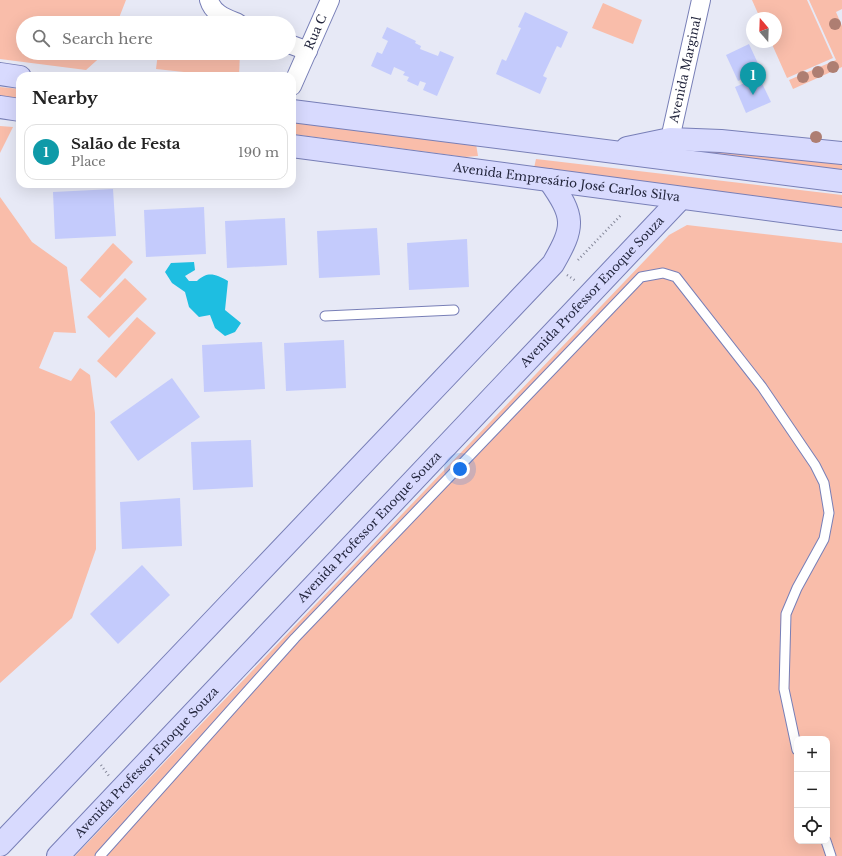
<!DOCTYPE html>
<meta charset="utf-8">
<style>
body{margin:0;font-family:"Libre Baskerville",serif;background:#f6f6f6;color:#222}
.controls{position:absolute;right:12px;bottom:12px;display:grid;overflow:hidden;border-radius:8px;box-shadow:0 4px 16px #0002}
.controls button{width:36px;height:36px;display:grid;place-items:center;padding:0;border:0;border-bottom:1px solid #e0e0e0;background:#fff;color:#222;font:20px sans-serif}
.compass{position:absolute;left:746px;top:12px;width:36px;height:36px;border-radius:50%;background:#fff;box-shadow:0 4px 16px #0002;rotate:341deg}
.you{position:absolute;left:460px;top:469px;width:14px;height:14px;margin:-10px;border:3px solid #fff;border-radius:50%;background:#1a73e8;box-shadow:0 0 0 6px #1a73e833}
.badge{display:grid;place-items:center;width:26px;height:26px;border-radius:50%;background:#615724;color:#fff;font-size:13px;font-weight:700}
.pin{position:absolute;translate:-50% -33px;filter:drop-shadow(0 1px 2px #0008)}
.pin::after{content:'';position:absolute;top:21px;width:14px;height:12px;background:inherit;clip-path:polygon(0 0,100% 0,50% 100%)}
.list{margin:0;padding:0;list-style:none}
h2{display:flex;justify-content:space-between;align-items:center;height:52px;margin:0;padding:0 16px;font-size:17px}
h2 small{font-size:13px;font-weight:400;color:#767676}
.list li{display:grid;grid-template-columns:26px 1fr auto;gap:12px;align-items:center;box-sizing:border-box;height:56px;margin:0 8px 8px;padding:0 8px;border:1px solid #e0e0e0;border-radius:12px}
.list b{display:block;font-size:15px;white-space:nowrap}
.list p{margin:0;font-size:13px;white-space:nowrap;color:#767676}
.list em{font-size:13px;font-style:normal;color:#767676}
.icon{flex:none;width:22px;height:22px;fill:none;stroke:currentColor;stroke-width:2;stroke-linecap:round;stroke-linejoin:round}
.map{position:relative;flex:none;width:842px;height:856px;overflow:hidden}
.search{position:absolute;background:#fff;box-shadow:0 4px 16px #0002;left:16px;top:16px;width:280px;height:44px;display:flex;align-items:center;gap:10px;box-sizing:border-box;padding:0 14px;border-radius:22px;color:#767676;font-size:15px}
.panel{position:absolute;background:#fff;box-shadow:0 4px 16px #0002;left:16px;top:72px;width:280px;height:116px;border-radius:12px}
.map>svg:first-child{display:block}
</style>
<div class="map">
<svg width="842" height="856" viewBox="0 0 842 856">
<rect width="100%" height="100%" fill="#e7e9f6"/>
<g fill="#f9bdaa" fill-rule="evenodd">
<polygon points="0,0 126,0 117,23 23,23 23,53 105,53 86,70 0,59"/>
<polygon points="752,0 807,0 833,58 787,78 771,42 776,42 776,18 760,18"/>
<polygon points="809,0 842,0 842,9 836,12 842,26 842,67 793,89 789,80 836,60"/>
<polygon points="603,3 642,20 633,44 592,28"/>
<polygon points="158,53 240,53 239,76 221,76 156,69"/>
<polygon points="0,87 20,89 20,99 0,96"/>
<polygon points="292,122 476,144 478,156 465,157 292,134"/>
<polygon points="0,126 13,127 0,153"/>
<polygon points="725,148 842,162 842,173 695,155"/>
<polygon points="536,159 842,195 842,211 534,168"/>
<polygon points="0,197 32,242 67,267 76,333 54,332 39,368 71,381 80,368 90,375 95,413 96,549 72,618 0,683"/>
<path d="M687,225L842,243V856H75L669,235ZM797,739H827V841H797Z"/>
<polygon points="113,243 133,262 100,298 80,280"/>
<polygon points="125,278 147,299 109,338 87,317"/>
<polygon points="137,317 156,333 116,378 97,361"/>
</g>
<path fill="#1ebee1" d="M194,262L195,270L185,276L189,281H197C208,271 215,274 228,281L225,310L241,323L235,332L225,336L215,328L210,315L199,317L189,307L185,292L172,283L165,272L171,263Z"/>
<g fill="#c4cbfc">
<polygon points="525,12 568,32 561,48 557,46 543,76 547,78 540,94 496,74 502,59 506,61 521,28 518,27"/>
<polygon points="387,27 416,41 415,43 421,46 420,49 438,56 440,51 454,57 437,96 423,90 426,83 420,81 418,86 407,81 409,77 403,75 405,72 394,67 391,75 371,66 377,52 382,54 388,41 382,38"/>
<polygon points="749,44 761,70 738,81 726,55"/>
<polygon points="759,77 771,102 746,113 735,87"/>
<polygon points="113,189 116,236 55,239 53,192"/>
<polygon points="204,207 206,254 146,257 144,210"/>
<polygon points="285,218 287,265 227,268 225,221"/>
<polygon points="377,228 380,275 319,278 317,231"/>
<polygon points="467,239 469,287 409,290 407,243"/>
<polygon points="344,340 346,388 286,391 284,343"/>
<polygon points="262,342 265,389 204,392 202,345"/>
<polygon points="172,378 200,417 138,461 110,422"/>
<polygon points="251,440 253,487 193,490 191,442"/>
<polygon points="180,498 182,546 122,549 120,502"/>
<polygon points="142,565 170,595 118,644 90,614"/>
</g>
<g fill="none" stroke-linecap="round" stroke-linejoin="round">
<defs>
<g id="lane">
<polyline points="325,316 454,310"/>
<polyline points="826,841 831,856"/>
<polyline points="100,856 295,638 641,277 663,273 676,277 762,387 815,465 824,483 829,513 824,539 797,588 786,614 784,689 797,750"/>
</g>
<g id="street">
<path d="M209,0C213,14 226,18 238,23"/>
<polyline points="289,44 308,51"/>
<path id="s1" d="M292,86L330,0"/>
<path id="s2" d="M670,139L701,0"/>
</g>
<g id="secondary">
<polyline points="0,74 20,77"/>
<polyline points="0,107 20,110"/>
<polyline points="292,111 842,181"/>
<path id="s3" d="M292,146L842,219"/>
<polyline points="627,148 670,139 721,141 842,153"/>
<path d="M0,845L553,264C575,226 575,217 549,180"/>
<path id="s4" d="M58,856L681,198"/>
</g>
</defs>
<use href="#lane" stroke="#787fb7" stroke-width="11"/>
<use href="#street" stroke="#787fb7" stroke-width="20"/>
<use href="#secondary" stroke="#787fb7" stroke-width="24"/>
<g stroke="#838698" stroke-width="2.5" stroke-dasharray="1 3" stroke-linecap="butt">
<polyline points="578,260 621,215"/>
<polyline points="567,275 576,281"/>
<polyline points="101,765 109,776"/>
</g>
<use href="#lane" stroke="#fff" stroke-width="9"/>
<use href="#street" stroke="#fff" stroke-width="18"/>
<use href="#secondary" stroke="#d8dafe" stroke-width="22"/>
</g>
<g fill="#ae7e72">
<circle cx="835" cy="24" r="6"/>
<circle cx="833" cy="67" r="6"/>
<circle cx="818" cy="72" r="6"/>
<circle cx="803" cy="77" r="6"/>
<circle cx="816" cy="137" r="6"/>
</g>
<g text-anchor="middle" stroke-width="4" stroke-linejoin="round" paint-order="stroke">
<g font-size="12" fill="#23263d" stroke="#e7e9f6">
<text dy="4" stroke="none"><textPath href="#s1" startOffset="59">Rua C</textPath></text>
<text dy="4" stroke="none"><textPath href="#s2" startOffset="71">Avenida Marginal</textPath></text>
<text dy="4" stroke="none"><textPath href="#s3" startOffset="277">Avenida Empresário José Carlos Silva</textPath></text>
<text dy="4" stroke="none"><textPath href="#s4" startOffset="777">Avenida Professor Enoque Souza</textPath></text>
<text dy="4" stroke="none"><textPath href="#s4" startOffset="453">Avenida Professor Enoque Souza</textPath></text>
<text dy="4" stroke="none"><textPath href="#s4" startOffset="129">Avenida Professor Enoque Souza</textPath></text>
</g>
</g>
</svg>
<div class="controls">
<button>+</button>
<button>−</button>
<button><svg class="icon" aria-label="locate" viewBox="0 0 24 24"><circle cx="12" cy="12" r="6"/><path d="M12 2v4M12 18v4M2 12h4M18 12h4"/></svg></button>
</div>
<svg class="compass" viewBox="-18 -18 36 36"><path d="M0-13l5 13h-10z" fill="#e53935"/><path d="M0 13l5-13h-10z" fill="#767676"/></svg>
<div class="you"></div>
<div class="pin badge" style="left:753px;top:95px;background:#0f9aa8">1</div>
<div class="search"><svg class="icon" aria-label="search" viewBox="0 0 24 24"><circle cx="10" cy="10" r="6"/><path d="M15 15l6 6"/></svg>Search here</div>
<section class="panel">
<h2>Nearby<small></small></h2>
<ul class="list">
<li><span class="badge" style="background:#0f9aa8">1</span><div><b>Salão de Festa</b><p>Place</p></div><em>190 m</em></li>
</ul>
</section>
</div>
